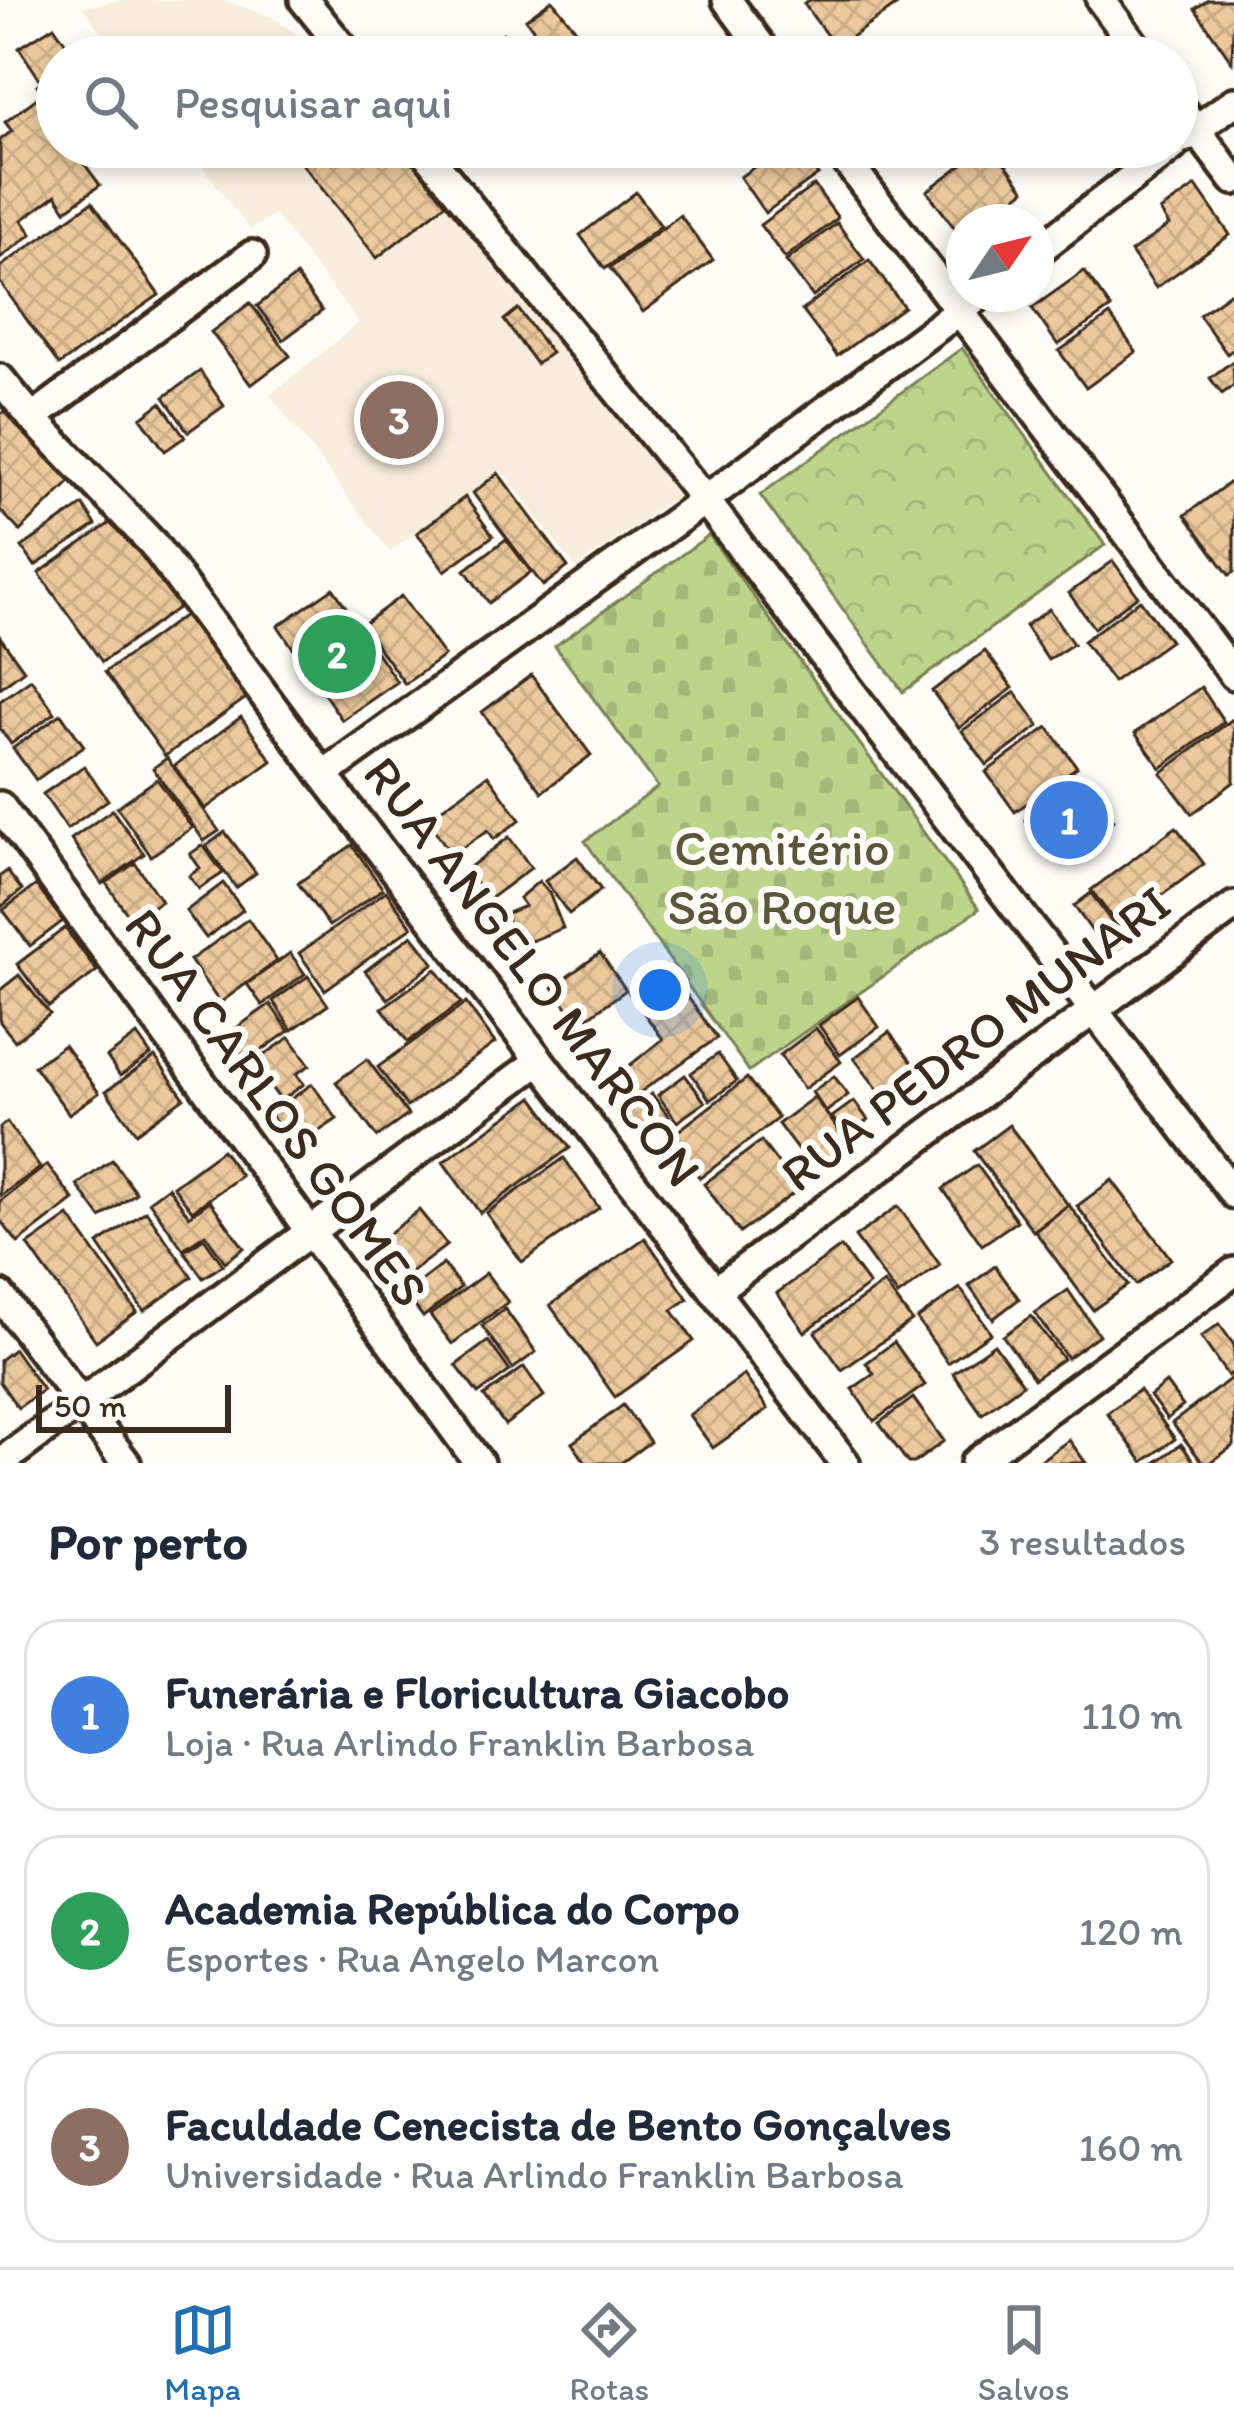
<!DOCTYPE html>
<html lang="pt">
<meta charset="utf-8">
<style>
body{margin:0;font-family:Itim,sans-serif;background:#f6f6f7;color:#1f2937}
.compass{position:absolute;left:946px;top:204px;width:108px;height:108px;border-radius:50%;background:#fff;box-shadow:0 6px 18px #0003;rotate:55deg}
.scale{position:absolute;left:36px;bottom:30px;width:195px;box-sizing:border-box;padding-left:12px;border:6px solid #3b2a1e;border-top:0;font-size:33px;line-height:42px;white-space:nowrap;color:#3b2a1e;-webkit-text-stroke:9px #fdfcf7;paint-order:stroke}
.you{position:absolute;left:660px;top:990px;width:42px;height:42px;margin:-30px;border:9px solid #fff;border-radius:50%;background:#1a73e8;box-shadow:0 0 0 18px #1a73e833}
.badge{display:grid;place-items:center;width:78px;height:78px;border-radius:50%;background:#1f6fb2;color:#fff;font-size:39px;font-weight:700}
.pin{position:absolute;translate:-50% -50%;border:6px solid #fff;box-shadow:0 3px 12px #0006}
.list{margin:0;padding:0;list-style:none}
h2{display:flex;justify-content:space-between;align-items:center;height:156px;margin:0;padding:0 48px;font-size:51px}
h2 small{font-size:39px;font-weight:400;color:#747a83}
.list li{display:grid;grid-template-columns:78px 1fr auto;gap:36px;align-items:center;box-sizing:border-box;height:192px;margin:0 24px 24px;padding:0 24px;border:3px solid #e0e1e3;border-radius:36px}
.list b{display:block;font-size:45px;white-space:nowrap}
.list p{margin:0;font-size:39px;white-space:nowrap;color:#747a83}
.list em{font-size:39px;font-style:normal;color:#747a83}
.icon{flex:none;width:66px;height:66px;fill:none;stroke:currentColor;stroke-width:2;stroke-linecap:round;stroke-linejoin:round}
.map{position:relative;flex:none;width:1234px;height:1463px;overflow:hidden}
.search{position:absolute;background:#fff;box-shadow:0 6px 18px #0003;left:36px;right:36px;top:36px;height:132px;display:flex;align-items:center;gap:30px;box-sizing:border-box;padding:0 42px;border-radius:66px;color:#747a83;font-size:45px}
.sheet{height:804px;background:#fff}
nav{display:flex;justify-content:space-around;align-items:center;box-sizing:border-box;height:168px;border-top:3px solid #e0e1e3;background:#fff;font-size:33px;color:#747a83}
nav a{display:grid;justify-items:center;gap:6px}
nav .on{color:#1f6fb2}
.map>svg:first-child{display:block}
</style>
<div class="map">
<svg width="1234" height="1463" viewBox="0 0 1234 1463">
<defs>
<pattern id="cemetery-stones" width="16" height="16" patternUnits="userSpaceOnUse" patternTransform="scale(3)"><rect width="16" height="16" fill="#bcd58b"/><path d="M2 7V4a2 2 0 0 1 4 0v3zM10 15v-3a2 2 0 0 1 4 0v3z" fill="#a2b778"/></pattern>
<pattern id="park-crowns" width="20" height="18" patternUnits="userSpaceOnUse" patternTransform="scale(3)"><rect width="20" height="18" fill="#bcd58b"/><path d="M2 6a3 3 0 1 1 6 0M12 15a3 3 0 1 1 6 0" fill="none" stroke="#a2b778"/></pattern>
<pattern id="building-cross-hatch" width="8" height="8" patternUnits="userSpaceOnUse" patternTransform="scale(3)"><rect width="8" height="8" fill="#ecc99d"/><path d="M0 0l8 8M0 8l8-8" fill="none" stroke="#cbad87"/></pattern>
</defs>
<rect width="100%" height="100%" fill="#fdfcf7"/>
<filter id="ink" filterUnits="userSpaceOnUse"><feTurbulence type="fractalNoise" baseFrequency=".00833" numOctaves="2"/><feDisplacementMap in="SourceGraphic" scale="24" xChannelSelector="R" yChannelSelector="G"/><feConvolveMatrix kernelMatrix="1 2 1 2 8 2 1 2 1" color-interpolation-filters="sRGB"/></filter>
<g filter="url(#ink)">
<g fill="#f8eddc">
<polygon points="124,0 223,0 274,18 327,57 120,57 82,7"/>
<polygon points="188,147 407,147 679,494 576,568 501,470 390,552 270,395 359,323 274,214 250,230"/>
</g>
<polygon fill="url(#cemetery-stones)" stroke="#7c8054" stroke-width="3" points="709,535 979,909 749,1071 585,841 658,787 555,646"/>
<polygon fill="url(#park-crowns)" stroke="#7c8054" stroke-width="3" points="962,348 1105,545 903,692 760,495"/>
<g fill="url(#building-cross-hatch)" stroke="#3b2a1e" stroke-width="3">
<polygon points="552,0 588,45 571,57 553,57 526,19"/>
<polygon points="810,0 894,0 897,5 836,48 804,4"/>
<polygon points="1208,0 1234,0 1232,62 1195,9"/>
<polygon points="54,26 75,57 57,57 57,103 51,107 37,85 41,81 19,48"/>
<polygon points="503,33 520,57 470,57"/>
<polygon points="37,98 57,126 57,147 72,147 100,185 66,210 56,195 22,220 32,234 0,258 0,140 12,131 5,122"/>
<polygon points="289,147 405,147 448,202 377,258"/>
<polygon points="782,147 798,147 818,175 765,213 740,177"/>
<polygon points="985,147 993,147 1025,190 983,222 964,222 962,238 927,191"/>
<polygon points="814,185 838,218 785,258 760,225"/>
<polygon points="1196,186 1230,235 1156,288 1131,252 1169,225 1160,211"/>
<polygon points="636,192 661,226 605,269 580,235"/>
<polygon points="92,202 159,295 59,365 0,282 0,267"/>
<polygon points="680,215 713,260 643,312 610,268"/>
<polygon points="837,223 864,259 813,297 786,261"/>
<polygon points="869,260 904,307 837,356 802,310"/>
<polygon points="1084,271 1111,308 1058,345 1032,308"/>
<polygon points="296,276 322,311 283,340 257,306"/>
<polygon points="1234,290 1234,349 1227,354 1199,315"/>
<polygon points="250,303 290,356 251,385 211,332"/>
<polygon points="518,309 551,353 536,364 504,320"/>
<polygon points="1110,315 1136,352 1086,388 1059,351"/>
<polygon points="1233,361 1234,385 1222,394 1210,378"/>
<polygon points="200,371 224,406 188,432 164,397"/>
<polygon points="161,403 185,437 165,451 141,418"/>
<polygon points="5,410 72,480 20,531 0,510 0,415"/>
<polygon points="498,473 568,567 543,586 473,493"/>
<polygon points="1234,479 1234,572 1229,575 1185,515"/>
<polygon points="465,497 493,536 445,571 417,533"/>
<polygon points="83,505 96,525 35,566 22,547"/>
<polygon points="120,516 182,605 102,662 39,573"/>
<polygon points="506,539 531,572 489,603 465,570"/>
<polygon points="1113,561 1138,596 1094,628 1069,593"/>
<polygon points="333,588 397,682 342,720 278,626"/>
<polygon points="401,596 444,656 405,684 362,625"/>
<polygon points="1140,600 1170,641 1113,682 1083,641"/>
<polygon points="1049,609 1073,644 1048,660 1025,626"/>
<polygon points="189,612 249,696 165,756 105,672"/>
<polygon points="0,637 24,670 0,688"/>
<polygon points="985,651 1013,688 959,728 932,691"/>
<polygon points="531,675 591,755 542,792 482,712"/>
<polygon points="31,679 55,713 11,744 0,729 0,701"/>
<polygon points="1201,687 1224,722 1161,768 1135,733"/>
<polygon points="1015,692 1039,726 987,765 962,731"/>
<polygon points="61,714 84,746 36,780 13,748"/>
<polygon points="241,717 272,761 205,809 174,766"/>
<polygon points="1234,718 1234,782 1192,814 1161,773"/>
<polygon points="1048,727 1077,767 1015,812 986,772"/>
<polygon points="167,758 219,831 204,841 153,768"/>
<polygon points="84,766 108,800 67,829 43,794"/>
<polygon points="488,775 520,820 494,839 488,830 452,855 427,819"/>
<polygon points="1083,777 1114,820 1056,862 1025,820"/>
<polygon points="157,779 192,828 151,856 117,807"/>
<polygon points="112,810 144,854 102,884 71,839"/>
<polygon points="1176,827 1204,864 1119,927 1091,890"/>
<polygon points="225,832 256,873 236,888 206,846"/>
<polygon points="509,837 531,868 488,900 466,870"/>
<polygon points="203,845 223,873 199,889 189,876 200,868 190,854"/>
<polygon points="352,845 383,889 329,926 298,883"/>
<polygon points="577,857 601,890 569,914 545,881"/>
<polygon points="135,863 161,901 132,921 106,883"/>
<polygon points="7,871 22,890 0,908 0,876"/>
<polygon points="539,881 549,893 563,928 519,946 505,914 525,906 519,898"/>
<polygon points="223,883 243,910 206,938 186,911"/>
<polygon points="36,885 63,921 30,946 3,910"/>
<polygon points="386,891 412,927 325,990 299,953"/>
<polygon points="1091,893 1126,943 1109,955 1074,906"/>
<polygon points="248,919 277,961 220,1003 190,960"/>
<polygon points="65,928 97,971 49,1007 17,964"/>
<polygon points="412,935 434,963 388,999 365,971"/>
<polygon points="290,953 305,974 262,1005 247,984"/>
<polygon points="600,953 626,990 579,1024 553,987"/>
<polygon points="666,966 717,1038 625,1103 610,1081 663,1039 629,993"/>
<polygon points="436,969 461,1003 408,1042 382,1008"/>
<polygon points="19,975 50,1014 15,1041 0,1022 0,990"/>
<polygon points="308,976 328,1005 292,1030 273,1001"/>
<polygon points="858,997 879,1027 840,1055 819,1025"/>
<polygon points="466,1003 495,1043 407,1107 378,1067"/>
<polygon points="270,1004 289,1031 247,1061 228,1034"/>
<polygon points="816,1028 841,1062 804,1089 780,1055"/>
<polygon points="889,1032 926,1081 891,1107 854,1058"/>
<polygon points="137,1035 151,1055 120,1076 107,1057"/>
<polygon points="290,1037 310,1065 296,1074 304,1084 281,1101 253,1063"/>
<polygon points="64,1045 99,1093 69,1114 34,1066"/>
<polygon points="718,1054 737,1081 710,1100 691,1073"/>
<polygon points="155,1057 184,1098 136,1133 106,1091"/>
<polygon points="367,1059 408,1115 377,1137 336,1082"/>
<polygon points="685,1075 705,1102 677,1122 658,1095"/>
<polygon points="834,1076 848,1095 826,1112 812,1092"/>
<polygon points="747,1078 778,1118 700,1178 669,1138"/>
<polygon points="312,1084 337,1119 294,1148 270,1114"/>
<polygon points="652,1094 669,1117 644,1136 627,1114"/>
<polygon points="533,1097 570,1148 480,1213 443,1162"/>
<polygon points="814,1097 852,1148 816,1175 778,1124"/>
<polygon points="854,1101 868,1120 846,1137 832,1117"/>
<polygon points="7,1122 40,1168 0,1196 0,1127"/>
<polygon points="1009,1125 1068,1205 1033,1231 974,1151"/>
<polygon points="761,1141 798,1190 740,1233 704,1184"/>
<polygon points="222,1150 241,1176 192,1211 173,1186"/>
<polygon points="564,1158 599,1208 522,1262 486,1213"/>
<polygon points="112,1160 136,1193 101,1218 77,1185"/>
<polygon points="47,1165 74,1200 18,1243 0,1220 0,1201"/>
<polygon points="977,1165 1017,1221 982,1245 943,1189"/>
<polygon points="1112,1180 1171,1259 1136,1285 1077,1206"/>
<polygon points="168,1187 189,1216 210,1201 244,1248 225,1262 205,1234 183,1249 149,1201"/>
<polygon points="1069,1205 1128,1285 1093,1310 1035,1231"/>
<polygon points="898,1206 940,1265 898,1296 855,1237"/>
<polygon points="419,1210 447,1245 409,1274 382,1239"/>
<polygon points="146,1211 192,1277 144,1311 98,1244"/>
<polygon points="69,1216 137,1312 96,1341 28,1245"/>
<polygon points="204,1238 223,1265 203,1278 184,1251"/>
<polygon points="645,1238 688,1299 672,1310 694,1341 615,1397 550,1305"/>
<polygon points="841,1247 869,1285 805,1332 777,1293"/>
<polygon points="443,1264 461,1287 423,1317 405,1293"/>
<polygon points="995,1266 1019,1299 993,1319 969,1286"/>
<polygon points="486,1273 508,1302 452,1344 430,1315"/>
<polygon points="884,1283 912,1321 842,1370 815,1332"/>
<polygon points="960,1288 991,1333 948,1363 917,1319"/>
<polygon points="1068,1290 1099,1335 1067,1358 1035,1313"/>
<polygon points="505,1309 536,1352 513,1369 482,1326"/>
<polygon points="1031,1316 1063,1359 1034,1379 1003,1336"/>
<polygon points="1219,1324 1234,1345 1234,1372 1228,1376 1201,1337"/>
<polygon points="488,1341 510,1371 478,1394 456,1365"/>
<polygon points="894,1342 925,1385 874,1421 852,1389 874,1374 866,1363"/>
<polygon points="994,1344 1023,1384 982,1414 953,1373"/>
<polygon points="14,1349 43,1390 18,1408 0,1382 0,1360"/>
<polygon points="524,1367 544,1396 505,1425 484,1396"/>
<polygon points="744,1375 768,1409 713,1448 689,1415"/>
<polygon points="1234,1376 1234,1445 1210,1463 1203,1463 1172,1423"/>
<polygon points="1166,1383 1183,1406 1167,1419 1150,1396"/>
<polygon points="1139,1390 1175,1439 1143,1462 1107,1413"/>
<polygon points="913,1398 944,1441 914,1463 908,1463 879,1423"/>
<polygon points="623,1405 650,1442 621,1463 586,1463 572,1443"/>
<polygon points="1069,1440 1086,1463 1037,1463"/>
<polygon points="1181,1444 1195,1463 1155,1463"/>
</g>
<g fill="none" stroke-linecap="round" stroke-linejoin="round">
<defs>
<g id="minor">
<polyline points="304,0 350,57"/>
<polyline points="727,0 769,57"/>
<polyline points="1101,0 1143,57"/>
<polyline points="1177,104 1234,180"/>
<polyline points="1184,138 1234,102"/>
<polyline points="422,147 705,500 1234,1194"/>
<polyline points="836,147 1234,675"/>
<polyline points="1036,252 1172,147"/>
<polyline points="0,379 32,418 153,544 323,775 845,1463"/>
<polyline points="32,418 252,255"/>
<polyline points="323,775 705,500 982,294"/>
<polyline points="0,806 479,1463"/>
<polyline points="716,1290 1234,906"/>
<polyline points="0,1295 126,1463"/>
<polyline points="0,1463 539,1061"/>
<polyline points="975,1463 1234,1272"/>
</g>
</defs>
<use href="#minor" stroke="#3b2a1e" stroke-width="36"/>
<use href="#minor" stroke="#fdfcf7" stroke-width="27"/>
</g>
</g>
<g text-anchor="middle" stroke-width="12" stroke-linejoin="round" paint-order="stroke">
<g font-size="51" fill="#5b5539" stroke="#fdfcf7">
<text x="782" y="865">Cemitério<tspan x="782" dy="59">São Roque</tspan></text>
</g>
<g font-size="51" fill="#3b2a1e" stroke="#fdfcf7">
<text transform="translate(533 971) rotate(53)" y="18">RUA ANGELO MARCON</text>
<text transform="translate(975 1038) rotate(-37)" y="18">RUA PEDRO MUNARI</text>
<text transform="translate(277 1107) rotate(54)" y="18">RUA CARLOS GOMES</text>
</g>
</g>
</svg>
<svg class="compass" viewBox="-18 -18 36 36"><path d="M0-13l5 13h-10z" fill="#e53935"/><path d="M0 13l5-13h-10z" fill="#747a83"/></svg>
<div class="scale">50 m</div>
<div class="you"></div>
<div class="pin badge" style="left:1069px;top:820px;background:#3f7fe0">1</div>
<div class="pin badge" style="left:337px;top:654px;background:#2e9e5b">2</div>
<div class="pin badge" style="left:399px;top:420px;background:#8d6e63">3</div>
<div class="search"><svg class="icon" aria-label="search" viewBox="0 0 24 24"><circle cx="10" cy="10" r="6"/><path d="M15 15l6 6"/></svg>Pesquisar aqui</div>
</div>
<section class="sheet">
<h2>Por perto<small>3 resultados</small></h2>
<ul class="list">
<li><span class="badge" style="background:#3f7fe0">1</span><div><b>Funerária e Floricultura Giacobo</b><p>Loja · Rua Arlindo Franklin Barbosa</p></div><em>110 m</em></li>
<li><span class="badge" style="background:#2e9e5b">2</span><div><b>Academia República do Corpo</b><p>Esportes · Rua Angelo Marcon</p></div><em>120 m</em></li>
<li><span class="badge" style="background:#8d6e63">3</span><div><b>Faculdade Cenecista de Bento Gonçalves</b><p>Universidade · Rua Arlindo Franklin Barbosa</p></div><em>160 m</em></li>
</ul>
</section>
<nav>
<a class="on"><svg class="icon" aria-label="map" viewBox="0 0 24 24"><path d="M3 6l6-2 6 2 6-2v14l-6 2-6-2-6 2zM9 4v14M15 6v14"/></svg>Mapa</a>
<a><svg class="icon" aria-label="directions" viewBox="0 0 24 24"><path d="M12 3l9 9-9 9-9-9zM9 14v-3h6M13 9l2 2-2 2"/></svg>Rotas</a>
<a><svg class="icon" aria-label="saved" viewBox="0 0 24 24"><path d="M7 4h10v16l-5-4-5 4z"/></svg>Salvos</a>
</nav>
